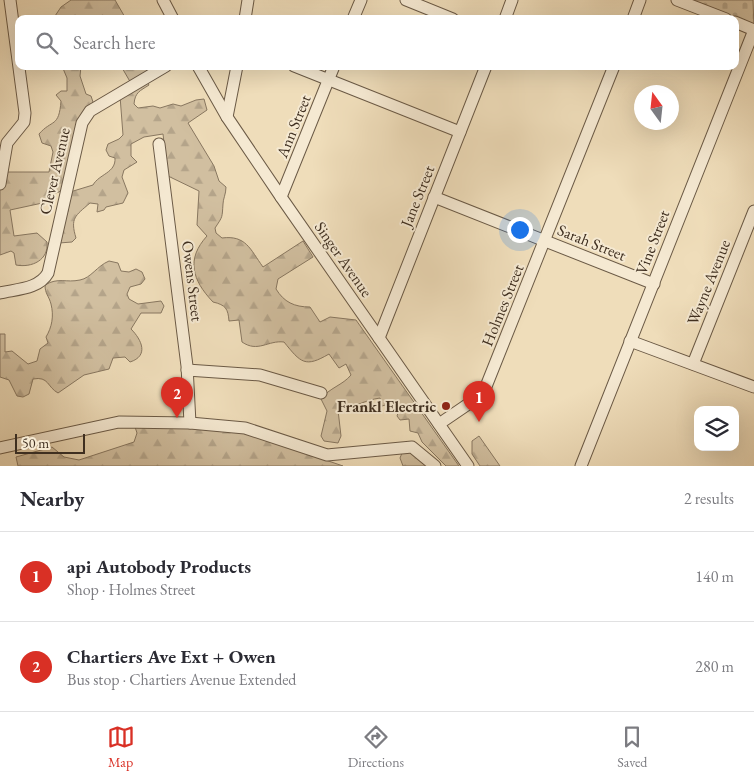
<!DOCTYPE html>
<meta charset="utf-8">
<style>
body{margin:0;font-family:"EB Garamond",serif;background:#f2f2f3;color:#2b2b33}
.controls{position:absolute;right:15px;bottom:15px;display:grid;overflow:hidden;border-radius:10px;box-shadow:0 5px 20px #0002}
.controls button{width:45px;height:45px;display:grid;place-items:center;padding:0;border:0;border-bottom:1px solid #e1e1e2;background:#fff;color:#2b2b33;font:25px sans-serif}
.compass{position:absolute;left:634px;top:85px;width:45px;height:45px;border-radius:50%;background:#fff;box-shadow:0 5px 20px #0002;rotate:345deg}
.scale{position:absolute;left:15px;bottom:12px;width:70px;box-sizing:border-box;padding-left:5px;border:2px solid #3f2f20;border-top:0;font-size:14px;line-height:18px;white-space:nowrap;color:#3f2f20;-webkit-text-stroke:4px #f5e9d2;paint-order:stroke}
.you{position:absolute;left:519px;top:229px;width:18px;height:18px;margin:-12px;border:4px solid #fff;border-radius:50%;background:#1a73e8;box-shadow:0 0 0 8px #1a73e833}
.badge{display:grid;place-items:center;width:32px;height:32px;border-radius:50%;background:#d93025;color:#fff;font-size:16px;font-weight:700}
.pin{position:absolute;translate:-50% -41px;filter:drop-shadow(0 1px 2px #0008)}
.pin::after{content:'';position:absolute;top:26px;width:18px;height:15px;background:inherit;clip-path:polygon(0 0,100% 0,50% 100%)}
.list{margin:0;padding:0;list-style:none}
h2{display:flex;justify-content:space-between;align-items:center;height:65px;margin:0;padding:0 20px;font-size:21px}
h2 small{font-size:16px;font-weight:400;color:#7c7c81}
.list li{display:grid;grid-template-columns:32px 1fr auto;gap:15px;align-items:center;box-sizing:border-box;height:90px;padding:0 20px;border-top:1px solid #e1e1e2}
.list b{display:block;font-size:19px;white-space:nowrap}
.list p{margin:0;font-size:16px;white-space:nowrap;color:#7c7c81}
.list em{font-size:16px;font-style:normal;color:#7c7c81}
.icon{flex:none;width:28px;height:28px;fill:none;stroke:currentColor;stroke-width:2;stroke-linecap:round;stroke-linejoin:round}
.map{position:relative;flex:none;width:754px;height:466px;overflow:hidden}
.search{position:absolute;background:#fff;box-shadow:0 5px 20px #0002;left:15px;right:15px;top:15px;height:55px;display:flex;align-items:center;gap:12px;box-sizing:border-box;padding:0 18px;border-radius:10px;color:#7c7c81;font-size:19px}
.sheet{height:245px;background:#fff}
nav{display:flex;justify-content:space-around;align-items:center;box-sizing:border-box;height:70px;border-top:1px solid #e1e1e2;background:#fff;font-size:14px;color:#7c7c81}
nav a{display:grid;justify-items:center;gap:2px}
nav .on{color:#d93025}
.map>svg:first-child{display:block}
</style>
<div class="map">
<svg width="754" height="466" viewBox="0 0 754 466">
<defs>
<pattern id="forest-firs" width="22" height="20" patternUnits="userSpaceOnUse" patternTransform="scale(1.25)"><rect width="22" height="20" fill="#d1bfa0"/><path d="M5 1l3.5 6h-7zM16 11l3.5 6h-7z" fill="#b4a48a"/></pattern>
<pattern id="cemetery-stones" width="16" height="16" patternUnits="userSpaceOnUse" patternTransform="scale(1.25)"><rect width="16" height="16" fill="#d1bfa0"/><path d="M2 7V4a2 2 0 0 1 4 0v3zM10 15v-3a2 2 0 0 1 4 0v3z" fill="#b4a48a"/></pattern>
</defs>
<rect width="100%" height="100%" fill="#efddba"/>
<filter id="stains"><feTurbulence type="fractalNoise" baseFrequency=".004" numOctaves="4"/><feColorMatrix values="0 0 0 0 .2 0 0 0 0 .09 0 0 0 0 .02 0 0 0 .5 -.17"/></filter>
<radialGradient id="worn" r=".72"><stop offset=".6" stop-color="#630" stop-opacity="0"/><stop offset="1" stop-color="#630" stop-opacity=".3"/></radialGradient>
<g fill="url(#forest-firs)" stroke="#887760">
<polygon points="71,0 115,0 126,19 53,19 61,7"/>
<path d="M62,66H81L80,76L86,94L91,96L93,102L65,187L59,192L49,195L47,202L10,210L14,236L37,233L47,242C49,260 32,268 16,265L14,253L11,251L0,255V190L6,172H49L53,152L51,146L42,143L39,134C52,119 59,128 61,101L56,95L61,91H67V78Z"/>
<polygon points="121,66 144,66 149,75 132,85"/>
<path d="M146,80L149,85C140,91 135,92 134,104L138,108L153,106L160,108L173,104L181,106L196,100L204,99L207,110L188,123L214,166L219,181L226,187C226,194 223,199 223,204C222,218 223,216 215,228L216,233L222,238C246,235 250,249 263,267L303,241L313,257L278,279L276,289C284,302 294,307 310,307L320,322L330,317L356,320L459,466H446L422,442L418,433L410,431L409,419L400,420L397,416L399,410L397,405L392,403L382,406L380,398C365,400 353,408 338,410L341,436L338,443L324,441L321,436L327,411L321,399C329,388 343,385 351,375L346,364L339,368L329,354C305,368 301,363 284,342C268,340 258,353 242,342L239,320L229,321C228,309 226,305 213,302C192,280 186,259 207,236L197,225L199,191L168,176L163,134L144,137L131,144V156L137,162L124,170L122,177L128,193L123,203L106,207L104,210L97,212L98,204L90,203C75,216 70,218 76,238L72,242L59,243L62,220C72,212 67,203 70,192L93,185C99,174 116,173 115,158L109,156L106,150L108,144L119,139L123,135L120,96Z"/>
<path d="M109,261L118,263L121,271L129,272L136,269L142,272L145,279L141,284L130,287L127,294L129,299L138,304L161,301L164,306L161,313H141L131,329C142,340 149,356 130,362L125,357L113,358L109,369L84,375L58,393C47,387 49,376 33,379L29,394L23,397L17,396L9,380L0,377V334H5V352L12,351L28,364L37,361L40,349L48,343L46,337C52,327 54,316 51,304C49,296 45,294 45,285C58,277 66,283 80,280C91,278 97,266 109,261Z"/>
<polygon points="134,424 241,431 343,466 18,466 16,457 52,447 64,457 79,460 134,442 137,433"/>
<polygon points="479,436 500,466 480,466 472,454 472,441"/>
<polygon points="412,452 432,466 403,466 400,458 402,453"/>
</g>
<polygon fill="url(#cemetery-stones)" stroke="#887760" points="680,0 753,0 754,29"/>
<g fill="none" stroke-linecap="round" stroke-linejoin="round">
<defs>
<g id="minor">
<polyline points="163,0 173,19"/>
<polyline points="406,0 453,19"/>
<polyline points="677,0 726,19"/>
<polyline points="245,19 248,0"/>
<polyline points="353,19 361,0"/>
<polyline points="505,19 512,0"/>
<polyline points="633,19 640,0"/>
<polyline points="735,22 754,30"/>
<polyline points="198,66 227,117 281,197 468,466"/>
<polyline points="294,66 460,132"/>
<polyline points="227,117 237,66"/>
<polyline points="159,144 187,366 190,423"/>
<polyline points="0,184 7,143 24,122 25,113 10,0"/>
<polyline points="281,197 334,66"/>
<polyline points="434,197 654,284"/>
<path d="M0,293C17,289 39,289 48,273L82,123L90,111L166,66"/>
<polyline points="379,338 486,66"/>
<polyline points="630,341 754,387"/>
<polyline points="693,364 754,211"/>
<polyline points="187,370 260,375 321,393"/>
<polyline points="439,424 483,394 614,66"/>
<polyline points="0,448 119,422 190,423 245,428 327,455 412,447 435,466"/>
<polyline points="581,466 754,30"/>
</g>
</defs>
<use href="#minor" stroke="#6b5a46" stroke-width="13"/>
<use href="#minor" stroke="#f5e9d2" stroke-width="11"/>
</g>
<circle fill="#8f2418" stroke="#f5e9d2" stroke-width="2" cx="446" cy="406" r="5"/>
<g text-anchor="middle" stroke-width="4" stroke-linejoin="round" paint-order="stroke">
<g font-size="16" fill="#3f2f20" stroke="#f5e9d2">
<text transform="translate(293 126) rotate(-68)" y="6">Ann Street</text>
<text transform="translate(54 171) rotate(-77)" y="6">Clever Avenue</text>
<text transform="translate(417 196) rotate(-68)" y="6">Jane Street</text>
<text transform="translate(592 242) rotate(22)" y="6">Sarah Street</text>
<text transform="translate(652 242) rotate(-69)" y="6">Vine Street</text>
<text transform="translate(344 259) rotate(55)" y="6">Singer Avenue</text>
<text transform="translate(193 281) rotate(83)" y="6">Owens Street</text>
<text transform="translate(708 282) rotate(-68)" y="6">Wayne Avenue</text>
<text transform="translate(502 305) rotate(-68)" y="6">Holmes Street</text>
</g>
<g font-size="16" font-weight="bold" fill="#3f2f20" stroke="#f5e9d2" text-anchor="end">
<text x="436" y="412">Frankl Electric</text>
</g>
</g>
<rect width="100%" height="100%" filter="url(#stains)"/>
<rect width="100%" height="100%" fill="url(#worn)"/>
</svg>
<div class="controls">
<button><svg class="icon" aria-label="layers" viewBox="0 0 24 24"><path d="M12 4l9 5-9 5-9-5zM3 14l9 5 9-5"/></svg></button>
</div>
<svg class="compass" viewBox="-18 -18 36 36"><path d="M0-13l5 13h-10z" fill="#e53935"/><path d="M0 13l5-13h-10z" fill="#7c7c81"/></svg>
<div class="scale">50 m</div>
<div class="you"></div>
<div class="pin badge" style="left:479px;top:422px">1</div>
<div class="pin badge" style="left:177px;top:418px">2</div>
<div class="search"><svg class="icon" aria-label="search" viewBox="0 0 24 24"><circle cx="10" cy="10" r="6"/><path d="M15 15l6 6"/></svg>Search here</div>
</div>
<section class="sheet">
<h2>Nearby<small>2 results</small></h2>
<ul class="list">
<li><span class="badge">1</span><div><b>api Autobody Products</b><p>Shop · Holmes Street</p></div><em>140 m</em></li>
<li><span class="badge">2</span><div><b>Chartiers Ave Ext + Owen</b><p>Bus stop · Chartiers Avenue Extended</p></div><em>280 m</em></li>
</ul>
</section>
<nav>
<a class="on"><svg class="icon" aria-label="map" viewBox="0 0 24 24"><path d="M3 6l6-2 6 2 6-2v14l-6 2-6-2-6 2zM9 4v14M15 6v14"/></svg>Map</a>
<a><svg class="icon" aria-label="directions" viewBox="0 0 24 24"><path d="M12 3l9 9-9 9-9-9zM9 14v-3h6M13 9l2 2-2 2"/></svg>Directions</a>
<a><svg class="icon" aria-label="saved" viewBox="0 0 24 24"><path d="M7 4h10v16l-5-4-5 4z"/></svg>Saved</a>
</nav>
